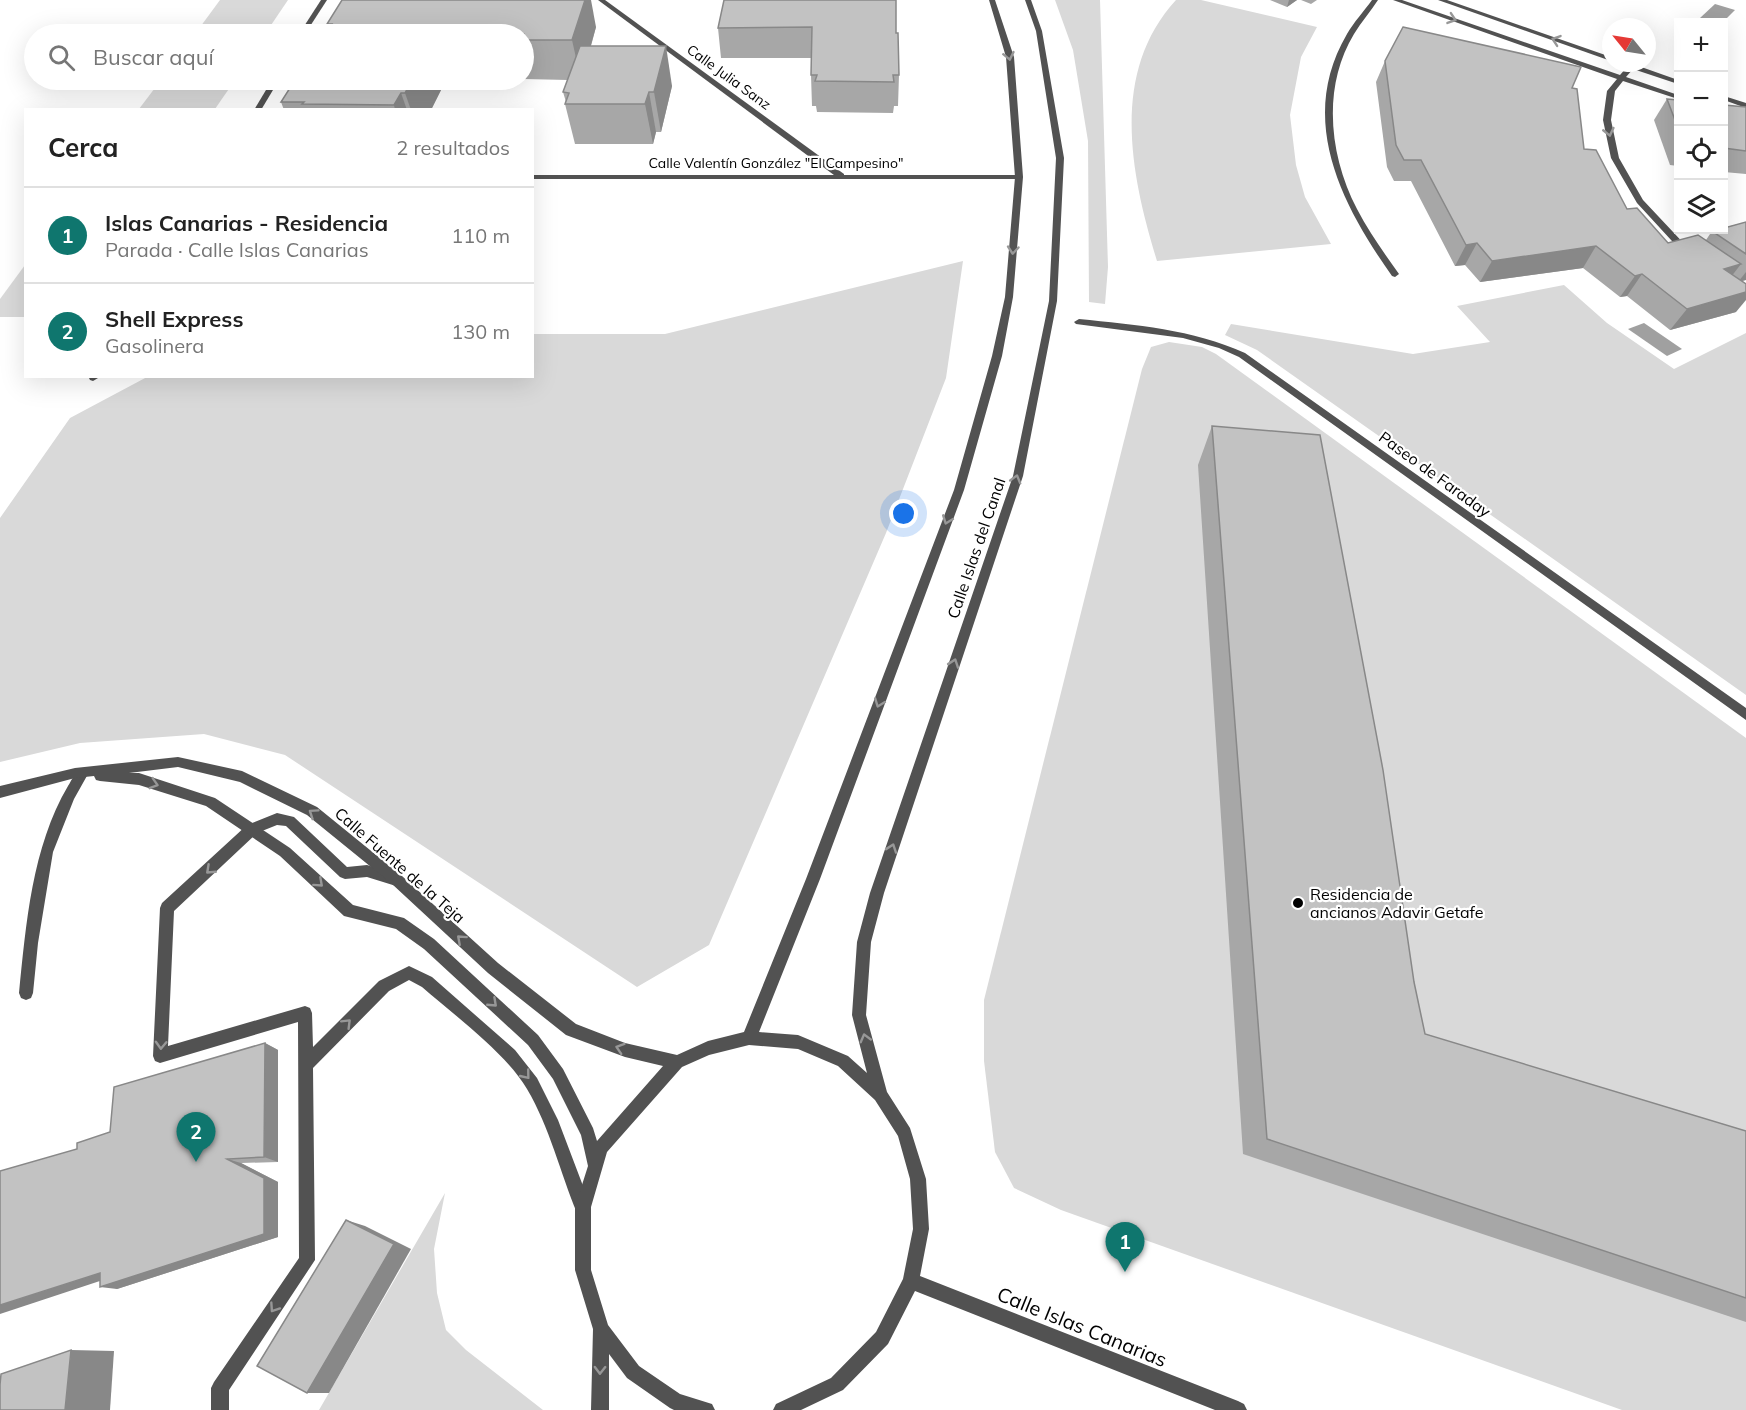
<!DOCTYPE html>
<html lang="es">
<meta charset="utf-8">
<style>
body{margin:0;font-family:Mulish,sans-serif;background:#f6f6f6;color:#222}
.controls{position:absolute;right:18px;top:18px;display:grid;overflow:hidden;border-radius:0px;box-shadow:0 6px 24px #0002}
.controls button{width:54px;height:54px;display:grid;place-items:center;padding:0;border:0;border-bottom:2px solid #e0e0e0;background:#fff;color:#222;font:30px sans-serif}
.compass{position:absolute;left:1602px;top:18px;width:54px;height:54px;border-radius:50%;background:#fff;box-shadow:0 6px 24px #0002;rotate:300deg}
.you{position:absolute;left:904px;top:514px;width:21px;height:21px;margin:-15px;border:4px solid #fff;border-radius:50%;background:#1a73e8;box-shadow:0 0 0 9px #1a73e833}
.badge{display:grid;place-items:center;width:39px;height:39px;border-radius:50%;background:#0f766e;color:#fff;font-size:20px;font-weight:700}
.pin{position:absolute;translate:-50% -50px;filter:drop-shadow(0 2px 3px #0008)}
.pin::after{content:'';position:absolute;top:32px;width:21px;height:18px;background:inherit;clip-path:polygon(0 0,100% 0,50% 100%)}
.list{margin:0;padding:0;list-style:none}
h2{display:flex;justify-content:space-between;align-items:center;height:78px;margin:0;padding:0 24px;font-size:26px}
h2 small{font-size:20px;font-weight:400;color:#767676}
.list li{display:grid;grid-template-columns:39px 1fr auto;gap:18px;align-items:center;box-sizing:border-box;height:96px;padding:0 24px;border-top:2px solid #e0e0e0}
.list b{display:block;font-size:22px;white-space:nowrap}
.list p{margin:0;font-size:20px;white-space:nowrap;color:#767676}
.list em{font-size:20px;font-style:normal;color:#767676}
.icon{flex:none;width:33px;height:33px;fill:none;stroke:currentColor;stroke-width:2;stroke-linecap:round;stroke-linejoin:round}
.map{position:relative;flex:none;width:1746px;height:1410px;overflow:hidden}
.search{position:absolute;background:#fff;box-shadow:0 6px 24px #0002;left:24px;top:24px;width:510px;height:66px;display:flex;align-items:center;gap:15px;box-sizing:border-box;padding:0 21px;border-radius:33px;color:#767676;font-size:22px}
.panel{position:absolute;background:#fff;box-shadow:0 6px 24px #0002;left:24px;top:108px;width:510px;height:270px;border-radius:0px}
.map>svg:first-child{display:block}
</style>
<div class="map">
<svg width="1746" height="1410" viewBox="0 0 1746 1410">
<rect width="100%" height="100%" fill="#fff"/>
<g fill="#d9d9d9">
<polygon points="220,0 288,0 265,34 195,34"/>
<polygon points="1055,0 1100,0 1108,267 1105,304 1089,302 1088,141 1073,50"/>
<path d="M1176,0H1201L1317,27L1301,57L1290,115L1296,165L1305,197L1331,244L1157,261C1131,176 1109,73 1176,0Z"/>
<polygon points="161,80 235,80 215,109 139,109"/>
<polygon points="963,261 946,378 886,533 709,945 637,987 285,755 204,734 80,743 0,762 0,518 70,418 147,377 532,376 533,334 665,334"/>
<polygon points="25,265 25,317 0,317 0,299"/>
<polygon points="1564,285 1607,323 1674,369 1746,333 1746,695 1257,350 1225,335 1231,324 1413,354 1490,342 1457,306"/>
<polygon points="1169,342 1202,347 1216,354 1746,738 1746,1410 1622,1410 1061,1210 1014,1188 995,1152 984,1061 984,1000 1142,369 1151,347"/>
<polygon points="445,1193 434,1249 437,1293 446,1330 466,1350 543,1410 319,1410"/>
</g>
<g fill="#a0a0a0">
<polygon points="1715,4 1735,10 1723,22 1700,18"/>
<polygon points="1644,323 1682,349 1667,356 1628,329"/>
</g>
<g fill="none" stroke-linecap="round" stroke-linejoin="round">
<g fill="#525252" fill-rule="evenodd">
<path d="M82,769L86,770L88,774L74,799L53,852L38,943L33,993L31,998L26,1000L21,998L19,993C26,924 32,847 68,786C72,780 75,771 82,769Z"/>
<path d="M277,813L294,817L347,867L367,865L396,874L401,876L403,880L401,884L396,886L367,877L345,879L340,877L286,826L277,825L257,833L174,911L168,1046L305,1006L310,1008L312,1013L313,1047L379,981L409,966L432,977L515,1050L537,1078L558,1120L591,1207L589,1213L583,1215L577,1213C560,1172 550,1128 527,1089C506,1053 454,1015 422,987L409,980L389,991L313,1068L315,1260L229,1390V1410H211V1388L214,1382L299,1258L298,1022L160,1063L155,1061L153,1056L160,908L162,903L247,825Z"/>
</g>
<g fill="#525252" fill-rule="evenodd">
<polygon points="598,0 605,0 844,174 844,178 838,178"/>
<path d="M1079,319C1136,325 1192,329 1245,353L1746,708V720L1239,357L1219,348L1183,338L1076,324L1074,322Z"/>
</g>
<g fill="#525252" fill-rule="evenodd">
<polygon points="321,0 327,0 305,34 299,34"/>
<path d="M1372,0H1378C1371,11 1361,22 1354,34C1322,87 1329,155 1357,209C1369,232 1384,253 1399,274L1395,277L1392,276C1341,204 1297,119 1347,34C1354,22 1364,11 1372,0Z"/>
<polygon points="1393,0 1402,0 1620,75 1627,67 1623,66 1623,63 1630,63 1678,80 1678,84 1633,69 1626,77 1678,95 1678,99 1623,81 1615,91 1611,120 1619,158 1643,200 1689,249 1689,253 1683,253 1637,203 1611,158 1603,120 1607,91 1617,79"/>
<polygon points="1438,0 1447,0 1611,57 1611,61"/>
<polygon points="272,80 279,80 261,110 254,110"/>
<polygon points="1724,96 1746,103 1746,108 1724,100"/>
<polygon points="532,175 1019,175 1023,177 1019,179 532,179"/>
<polygon points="88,376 98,376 98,378 93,381 90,380"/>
</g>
<path fill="#525252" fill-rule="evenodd" d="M989,0H995L1014,57L1023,177L1013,297L1002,356L964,490L820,879L759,1032L798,1035L848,1056L867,1073L852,1015L857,942L870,893L1013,476L1049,301L1056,158L1036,31L1025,0H1031L1042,31L1064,158L1057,301L1023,476L884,893L871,942L866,1015L887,1092L910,1128L926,1179L929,1229L920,1276L1238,1401L1244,1404L1247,1410H1215L915,1291L888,1344L843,1390L801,1410H773L776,1404L831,1378L876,1332L903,1279L913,1229L910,1179L898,1136L875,1100L838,1066L798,1049L749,1045L709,1055L682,1067L607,1152L591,1207V1270L608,1325L639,1366L680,1394L712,1404L715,1410H674L670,1408L627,1378L609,1354V1410H591L593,1329L575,1270V1207L588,1166L581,1135L553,1079L528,1045L424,949L396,929L344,916L280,856L206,806L139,785L100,781L96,780L94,776L75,778L0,798V786L75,768L178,757L242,771L317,807L402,876L498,963L576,1024L625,1043L677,1055L708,1041L744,1032L806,879L954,490L992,356L1005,297L1015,177L1006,57ZM178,767L240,782L307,815L392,884L488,973L566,1035L625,1057L663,1066L597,1141L593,1128L563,1069L538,1035L434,939L404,918L353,905L290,848L215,798L139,773H129Z"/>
</g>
<g fill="#a7a7a7">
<polygon points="724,0 896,33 899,75 898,106 894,106 893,113 817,112 816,106 812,106 811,75 811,58 721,58 718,28"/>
<polygon points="1270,0 1297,0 1287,7"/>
<polygon points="1301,0 1317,0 1311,4"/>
<polygon points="327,24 596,27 591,46 672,86 661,132 656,132 653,144 575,144 565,104 566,102 563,92 568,80 524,79 524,34 329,29"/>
<polygon points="1385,61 1572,88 1584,149 1627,209 1668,243 1706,240 1712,231 1746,222 1746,280 1741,281 1736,312 1670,330 1627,296 1620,297 1583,268 1480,282 1465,265 1455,266 1411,181 1394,181 1387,167 1376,82"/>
<polygon points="295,80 446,80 431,110 284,110 281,102"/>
<polygon points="1667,99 1678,100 1678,166 1670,165 1654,120"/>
<polygon points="1724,105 1746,107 1746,174 1724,172"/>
<polygon points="1212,426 1414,982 1425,1034 1746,1131 1746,1322 1243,1154 1198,465"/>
<polygon points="265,1043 278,1050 278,1162 241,1163 278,1182 278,1237 117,1289 100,1281 77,1149 110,1132"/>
</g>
<g fill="#888">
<polygon points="585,0 591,0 596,27 581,80 572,40"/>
<polygon points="1289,0 1297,0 1287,7"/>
<polygon points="666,46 672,86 661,132 654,92"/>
<polygon points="412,80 446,80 431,110 411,110 405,93"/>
<polygon points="649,92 656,132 653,144 645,104"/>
<polygon points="401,93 407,110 395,110 394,105"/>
<polygon points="1477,243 1465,265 1455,266 1466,245"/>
<polygon points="1596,246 1583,268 1480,282 1492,261"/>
<polygon points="1741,264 1724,286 1724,269"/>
<polygon points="1746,272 1746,280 1738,282"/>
<polygon points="1642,274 1627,296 1620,297 1635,276"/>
<polygon points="1746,292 1746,300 1736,312 1670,330 1687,309"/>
<polygon points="265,1043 278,1050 278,1162 264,1157"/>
<polygon points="227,1159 241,1163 278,1182 278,1237 117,1289 100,1287"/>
<polygon points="346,1220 365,1226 411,1249 329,1393 307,1393"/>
<polygon points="100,1273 118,1275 0,1314 0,1305"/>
<polygon points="71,1350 114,1351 110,1410 65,1410"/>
</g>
<g fill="#c2c2c2" stroke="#888" stroke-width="1.5">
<polygon points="342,0 585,0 572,40 524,40 524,34 326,34 332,24 327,24"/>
<polygon points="724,0 896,0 896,33 898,33 899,75 893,75 894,82 815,81 817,75 811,75 812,27 718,28"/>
<polygon points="1403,27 1581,67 1572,88 1577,89 1584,149 1596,150 1627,209 1637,208 1668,243 1698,235 1741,264 1724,269 1746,284 1746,292 1687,309 1642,274 1635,276 1596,246 1492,261 1477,243 1466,245 1421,160 1404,160 1396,145 1385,61"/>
<polygon points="580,46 666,46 654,92 649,92 645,104 565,104 569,93 563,92"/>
<polygon points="295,80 412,80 405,93 401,93 394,105 302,104 304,102 281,102"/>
<polygon points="1667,99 1678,100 1678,128"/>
<polygon points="1724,105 1746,107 1746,151 1724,148"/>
<polygon points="1746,222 1746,254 1712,231 1724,230 1724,228"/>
<polygon points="1212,426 1320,435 1383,770 1414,982 1425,1034 1746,1131 1746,1298 1267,1139"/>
<polygon points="265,1043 264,1157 227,1159 264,1178 264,1234 100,1287 100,1273 0,1305 0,1171 77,1149 77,1143 110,1132 114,1087"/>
<polygon points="346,1220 394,1244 307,1393 257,1366"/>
<polygon points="71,1350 65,1410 0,1410 0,1385 1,1374"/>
</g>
<defs><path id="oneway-chevron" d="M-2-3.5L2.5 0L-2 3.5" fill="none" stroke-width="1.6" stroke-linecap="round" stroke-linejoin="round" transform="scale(1.5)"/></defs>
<g stroke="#979797">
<use href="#oneway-chevron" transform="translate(1452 19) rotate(19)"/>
<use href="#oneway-chevron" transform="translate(1556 40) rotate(-161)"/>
<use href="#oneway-chevron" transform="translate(1009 56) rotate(78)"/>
<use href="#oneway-chevron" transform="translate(1609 132) rotate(77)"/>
<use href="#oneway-chevron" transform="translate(1013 250) rotate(95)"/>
<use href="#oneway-chevron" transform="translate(1016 479) rotate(-74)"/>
<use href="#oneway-chevron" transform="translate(947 520) rotate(111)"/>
<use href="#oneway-chevron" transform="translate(954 663) rotate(-71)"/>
<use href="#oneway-chevron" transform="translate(879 703) rotate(111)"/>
<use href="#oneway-chevron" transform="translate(154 784) rotate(17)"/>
<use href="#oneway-chevron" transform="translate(313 813) rotate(-146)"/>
<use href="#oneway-chevron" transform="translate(892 848) rotate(-71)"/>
<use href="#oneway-chevron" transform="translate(210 870) rotate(137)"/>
<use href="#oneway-chevron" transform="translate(319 883) rotate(42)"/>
<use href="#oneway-chevron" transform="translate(461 939) rotate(-138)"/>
<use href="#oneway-chevron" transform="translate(493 1003) rotate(43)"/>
<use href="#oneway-chevron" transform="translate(347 1023) rotate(-45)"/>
<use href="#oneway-chevron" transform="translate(865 1038) rotate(-105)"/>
<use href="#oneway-chevron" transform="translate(161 1045) rotate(92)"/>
<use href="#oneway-chevron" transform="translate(620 1048) rotate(-162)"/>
<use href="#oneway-chevron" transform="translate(526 1075) rotate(51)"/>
<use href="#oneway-chevron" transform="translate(274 1308) rotate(124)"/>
<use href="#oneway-chevron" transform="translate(600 1370) rotate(91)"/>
</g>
<circle fill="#000" stroke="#fff" stroke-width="2" cx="1298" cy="903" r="6"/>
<g text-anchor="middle" stroke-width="4.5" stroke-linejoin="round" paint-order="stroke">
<g font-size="14" fill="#000" stroke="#fff">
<text transform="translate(729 77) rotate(36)" y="5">Calle Julia Sanz</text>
<text x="776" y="168">Calle Valentín González "El Campesino"</text>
</g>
<g font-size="16" fill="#000" stroke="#fff">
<text transform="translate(1435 474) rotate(36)" y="6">Paseo de Faraday</text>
<text transform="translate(976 548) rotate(-71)" y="6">Calle Islas del Canal</text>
<text transform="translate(400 865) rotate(41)" y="6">Calle Fuente de la Teja</text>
</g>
<g font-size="16" fill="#000" stroke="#fff" text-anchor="start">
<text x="1310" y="900">Residencia de<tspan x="1310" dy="18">ancianos Adavir Getafe</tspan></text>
</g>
<g font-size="20" fill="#000" stroke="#fff">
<text transform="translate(1082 1327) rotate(22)" y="7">Calle Islas Canarias</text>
</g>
</g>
</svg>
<div class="controls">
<button>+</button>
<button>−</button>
<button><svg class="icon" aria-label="locate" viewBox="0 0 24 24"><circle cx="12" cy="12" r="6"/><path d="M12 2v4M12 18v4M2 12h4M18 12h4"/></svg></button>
<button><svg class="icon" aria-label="layers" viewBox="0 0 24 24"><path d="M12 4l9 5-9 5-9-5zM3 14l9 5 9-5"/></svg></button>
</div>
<svg class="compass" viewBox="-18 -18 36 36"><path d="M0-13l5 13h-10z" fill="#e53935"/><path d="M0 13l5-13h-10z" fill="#767676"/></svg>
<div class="you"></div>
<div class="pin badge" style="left:1125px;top:1272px">1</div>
<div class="pin badge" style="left:196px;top:1162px">2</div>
<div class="search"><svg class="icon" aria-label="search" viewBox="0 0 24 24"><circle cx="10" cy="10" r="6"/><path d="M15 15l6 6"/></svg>Buscar aquí</div>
<section class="panel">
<h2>Cerca<small>2 resultados</small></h2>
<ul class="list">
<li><span class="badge">1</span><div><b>Islas Canarias - Residencia</b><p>Parada · Calle Islas Canarias</p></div><em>110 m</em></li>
<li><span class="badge">2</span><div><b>Shell Express</b><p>Gasolinera</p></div><em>130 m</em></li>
</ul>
</section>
</div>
